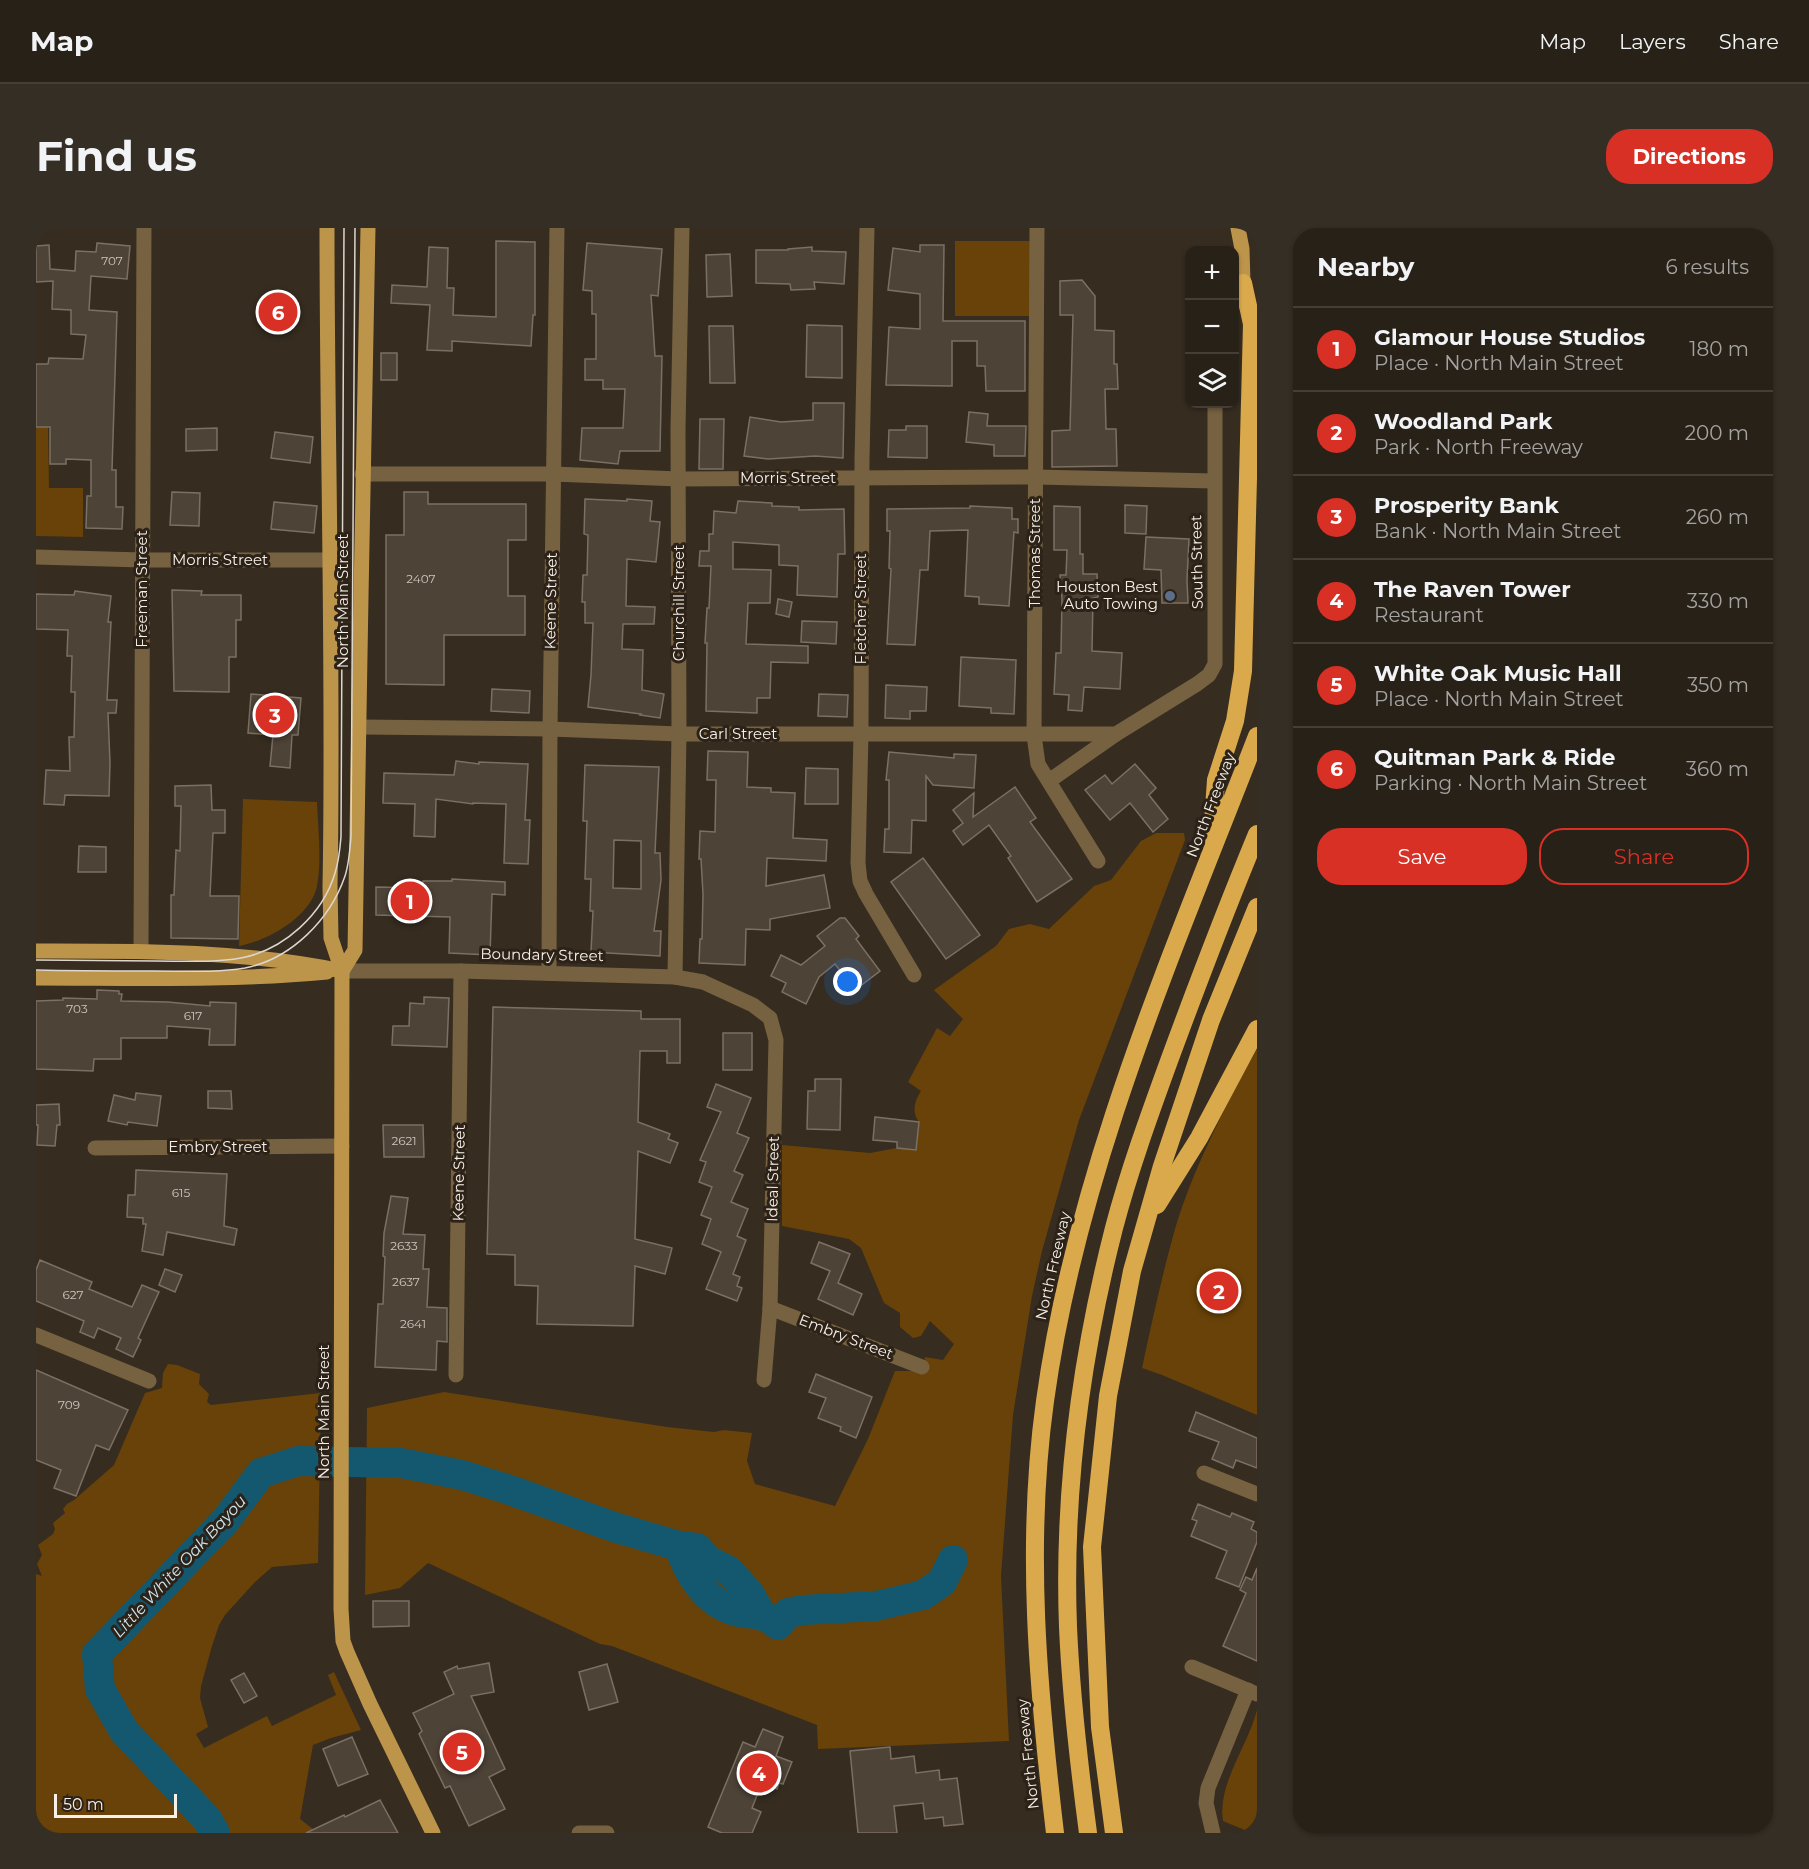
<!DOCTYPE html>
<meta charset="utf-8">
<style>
body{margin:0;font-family:Montserrat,sans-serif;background:#342e25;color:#f1f3f6}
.controls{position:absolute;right:18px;top:18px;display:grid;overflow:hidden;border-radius:12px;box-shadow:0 2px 4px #0004}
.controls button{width:54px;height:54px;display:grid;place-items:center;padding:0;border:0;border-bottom:2px solid #443e37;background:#282118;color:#f1f3f6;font:30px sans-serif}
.scale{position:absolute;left:18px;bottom:15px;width:123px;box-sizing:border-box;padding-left:6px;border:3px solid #f7f0e8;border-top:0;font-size:16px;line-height:21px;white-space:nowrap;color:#f7f0e8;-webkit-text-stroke:4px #2c2217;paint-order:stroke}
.you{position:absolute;left:812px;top:754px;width:21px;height:21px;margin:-15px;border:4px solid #fff;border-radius:50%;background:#1a73e8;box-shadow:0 0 0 9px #1a73e833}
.badge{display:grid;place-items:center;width:39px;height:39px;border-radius:50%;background:#d93025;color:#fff;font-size:20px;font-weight:700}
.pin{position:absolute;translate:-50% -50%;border:3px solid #fff;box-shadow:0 2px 6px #0006}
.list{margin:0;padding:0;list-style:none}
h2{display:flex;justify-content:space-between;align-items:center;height:78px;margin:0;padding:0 24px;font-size:26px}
h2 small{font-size:20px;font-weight:400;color:#a5a3a2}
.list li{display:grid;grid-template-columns:39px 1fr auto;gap:18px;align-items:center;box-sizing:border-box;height:84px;padding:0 24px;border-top:2px solid #443e37}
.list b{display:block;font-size:22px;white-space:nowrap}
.list p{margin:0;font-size:20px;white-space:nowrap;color:#a5a3a2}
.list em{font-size:20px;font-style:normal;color:#a5a3a2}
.actions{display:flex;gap:12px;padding:18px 24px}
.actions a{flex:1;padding:14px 0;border:2px solid #d93025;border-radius:24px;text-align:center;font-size:21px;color:#d93025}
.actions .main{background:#d93025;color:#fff}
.icon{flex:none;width:33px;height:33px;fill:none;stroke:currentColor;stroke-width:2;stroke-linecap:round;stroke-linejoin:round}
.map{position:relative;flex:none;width:1221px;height:1605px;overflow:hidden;border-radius:24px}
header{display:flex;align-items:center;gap:36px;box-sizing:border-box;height:84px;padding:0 30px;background:#282118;border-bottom:2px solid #443e37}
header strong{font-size:28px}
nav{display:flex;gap:33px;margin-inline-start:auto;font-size:21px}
.intro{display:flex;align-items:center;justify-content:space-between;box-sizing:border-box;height:144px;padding:0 36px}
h1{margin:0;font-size:42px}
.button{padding:15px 27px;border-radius:24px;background:#d93025;color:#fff;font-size:21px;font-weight:700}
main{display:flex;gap:36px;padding:0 36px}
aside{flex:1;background:#282118;border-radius:24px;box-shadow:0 2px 4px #0004}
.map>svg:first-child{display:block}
</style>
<header>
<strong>Map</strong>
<nav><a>Map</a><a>Layers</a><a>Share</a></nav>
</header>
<div class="intro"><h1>Find us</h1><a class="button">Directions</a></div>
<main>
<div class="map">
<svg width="1221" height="1605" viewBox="0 0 1221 1605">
<rect width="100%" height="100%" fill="#362c20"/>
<g fill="#684208">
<polygon points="919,13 994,13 995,88 919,88"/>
<polygon points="0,199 12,199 13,260 47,260 47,309 0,308"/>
<path d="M207,571L281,574C282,601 286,632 281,658C275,689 231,713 203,718Z"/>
<path d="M1120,605H1148L1149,612L1043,892L1006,1023L996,1068L977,1187L965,1348L973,1513L782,1521L781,1497L576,1418L564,1416L392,1335L364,1360L329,1367L331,1180L408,1164L631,1199L678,1204L688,1202L716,1205L711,1233L719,1256L799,1278L832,1211L859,1143H887L889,1129L907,1132L918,1116L894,1093L885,1108L877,1110L864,1099V1085L848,1075L825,1020L813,1011L746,998V917L834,925L861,920L880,922L883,894C875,884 879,872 885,863L872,854L901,800L914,808L927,791L898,762L960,718L973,701L994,696L1013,701L1058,658L1075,652L1105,613Z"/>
<path d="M1221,821V1187L1126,1147L1106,1140C1116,1094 1126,1047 1139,1001C1157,941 1190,876 1221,821Z"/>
<polygon points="132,1136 141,1137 164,1146 163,1156 173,1166 171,1174 175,1177 285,1165 282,1335 236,1339 219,1354 189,1387 183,1397 176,1418 165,1458 164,1470 172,1499 160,1506 168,1520 231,1488 236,1498 300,1467 292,1447 298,1444 325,1502 295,1510 277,1517 264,1591 282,1605 0,1605 0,1346 6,1348 1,1336 6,1327 2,1317 17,1306 19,1301 17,1295 29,1285 27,1281 31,1276 38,1272 78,1237 109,1165 126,1160 127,1145"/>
<path d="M1221,1482V1605H1216L1187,1593C1181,1556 1212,1518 1221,1482Z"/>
</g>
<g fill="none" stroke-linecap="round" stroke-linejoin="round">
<g stroke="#14586f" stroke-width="30">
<polyline points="643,1318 661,1320 673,1333 693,1343 713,1365 725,1386"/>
<path d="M179,1605L171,1591L88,1503L64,1461L61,1426L190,1292L225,1245L262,1233L365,1235L426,1247L471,1261L578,1299L643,1318C652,1345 669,1374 699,1383C719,1388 724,1382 742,1397L752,1385L767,1382L840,1378L887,1367L906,1354L917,1332"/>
</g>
</g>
<g fill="#4e4337" stroke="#7b7063" stroke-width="1.5" fill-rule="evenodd">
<polygon points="460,13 499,14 499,87 497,87 495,118 416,113 416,123 391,122 394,77 355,75 356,57 391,59 393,19 412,20 411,60 418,60 417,87 460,89"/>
<polygon points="61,15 94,18 91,51 55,48 53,82 81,84 76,242 80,242 80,279 87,279 86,301 50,300 51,268 55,268 55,232 30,231 30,236 14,236 14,199 0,199 0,136 12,136 13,130 47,131 50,107 35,106 35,82 16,81 17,53 0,54 0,18 13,17 14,41 39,43 40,23 60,24"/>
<polygon points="551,15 626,21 622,68 615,67 619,128 626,128 624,223 584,223 582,236 544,232 546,200 587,200 589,161 567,161 567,152 549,152 549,131 560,131 560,86 556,86 556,63 547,62"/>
<polygon points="884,17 908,17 907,93 989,93 989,163 950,163 949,138 941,138 941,113 916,113 916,158 850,157 853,99 884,101 884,66 852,62 857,20 884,24"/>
<polygon points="776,19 776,23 810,24 808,56 778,54 779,61 755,62 754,56 720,55 720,22 752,22 752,21"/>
<polygon points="694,26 696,68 671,69 670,27"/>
<polygon points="1046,52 1059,68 1059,102 1078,103 1078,136 1081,136 1082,161 1069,161 1070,201 1080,201 1081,238 1016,239 1016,203 1034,202 1037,87 1024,87 1024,53"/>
<polygon points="771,97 806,98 806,150 770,149"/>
<polygon points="673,98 697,98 699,155 674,155"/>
<rect x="345" y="125" width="16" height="27"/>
<polygon points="777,175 808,175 807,230 779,228 732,231 708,228 714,189 745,194 777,192"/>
<polygon points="933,184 952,186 951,198 990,198 989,228 958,228 958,217 930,214"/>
<polygon points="664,191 688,191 687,241 663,241"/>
<polygon points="870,198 891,198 891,230 852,229 853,202 870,202"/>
<polygon points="181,200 181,222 150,223 150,201"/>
<polygon points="239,204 277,209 274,235 235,230"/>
<polygon points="136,264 164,265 163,298 134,297"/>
<polygon points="368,264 392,264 392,276 490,276 490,312 472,312 472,368 489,368 489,407 408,407 408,457 350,456 350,307 368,307"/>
<polygon points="549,271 591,273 591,271 616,273 614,293 624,294 620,334 591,331 590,378 619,379 618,396 587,396 586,421 607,422 606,462 628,466 624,490 604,487 605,486 552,479 555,447 557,395 549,395 549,374 546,374 547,347 551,347 552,307 548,306"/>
<polygon points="702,273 736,275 736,278 763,279 763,282 808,281 809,326 802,326 801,369 761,367 762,338 743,337 743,317 697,314 697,341 735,342 734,375 712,375 710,416 772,418 772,435 735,434 734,470 721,470 721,485 670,483 671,415 669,415 671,380 673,380 675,338 663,338 664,323 673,323 673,306 677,306 678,283 700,285"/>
<polygon points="238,274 281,278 278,305 235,301"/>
<polygon points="1089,277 1111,278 1110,306 1089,305"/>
<polygon points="934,278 976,280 976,291 982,291 982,305 978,304 973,378 943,376 943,369 929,368 932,302 894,303 892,342 884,342 879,417 851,416 855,341 853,340 854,303 851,303 851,281 934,280"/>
<polygon points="1018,278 1044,279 1044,326 1047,326 1047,346 1061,346 1062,369 1057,370 1056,423 1086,425 1084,461 1048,459 1046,483 1032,482 1033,467 1018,466 1020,425 1025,425 1026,371 1024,347 1030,347 1031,322 1018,322"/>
<polygon points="1110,309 1153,311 1151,352 1152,375 1126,375 1125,342 1108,341"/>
<polygon points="136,362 166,363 165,367 205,367 205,392 200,392 200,429 193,429 193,464 138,463"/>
<polygon points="39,363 75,368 72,394 75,394 71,472 81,472 80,485 72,485 74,535 73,568 29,567 28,577 8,576 10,542 34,543 33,509 38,509 39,464 35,464 36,428 31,428 32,402 0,401 0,366 38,367"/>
<polygon points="742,371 756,374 753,389 740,386"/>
<polygon points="766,393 801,394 800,416 765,414"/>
<polygon points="925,429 980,432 978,486 955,485 955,480 923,478"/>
<polygon points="850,457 891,459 890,483 874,483 874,491 849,490"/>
<polygon points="456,461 494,463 493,485 455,483"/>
<polygon points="215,466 265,470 262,507 256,507 254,540 234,538 237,507 212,505"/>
<polygon points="783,466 812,467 811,489 782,488"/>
<polygon points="672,523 712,524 711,559 735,560 735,564 759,565 757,610 791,612 790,633 731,630 730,658 788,647 794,680 734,691 734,702 710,701 709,737 663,735 664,711 666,711 667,666 665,631 663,631 664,603 679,604 680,552 671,552"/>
<polygon points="853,524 918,530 918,526 940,527 938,560 897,557 890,548 890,593 876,592 875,625 848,624 849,601 853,601 853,552 850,552"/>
<polygon points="420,533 443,536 443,534 492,536 489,592 494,592 492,636 468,635 470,576 437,575 437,576 400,571 399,609 378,608 379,576 347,575 348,545 418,547"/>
<polygon points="1099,536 1120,560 1113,567 1132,591 1117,604 1094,575 1074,592 1049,562 1069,547 1076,556"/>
<path d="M549,537L623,539L619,625H624L625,652L618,703H625L624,728L555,724L557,683H554L555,651H549L551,593H547ZM578,612L605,613V661L577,660Z"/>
<polygon points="770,540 802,541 802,576 769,576"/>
<polygon points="175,557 176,582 189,582 189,605 177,605 174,668 203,668 202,711 135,710 135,667 138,667 140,622 144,623 145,578 139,578 139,558"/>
<polygon points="979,559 1000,590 994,594 1036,651 1001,674 972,630 975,628 953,597 927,617 917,603 927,595 917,582 938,565 937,589"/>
<polygon points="43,618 70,619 70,644 42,644"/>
<polygon points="887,630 944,707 910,731 855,654"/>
<polygon points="416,651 469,654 469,667 456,666 454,727 413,725 414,689 340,687 340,659 387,660 387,653 416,653"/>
<polygon points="804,690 809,690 823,708 820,711 844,743 819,762 799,736 783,749 770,776 746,764 750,755 735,748 745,727 765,737 789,718 781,708"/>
<polygon points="61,762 83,763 83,766 86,766 85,773 132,774 174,778 174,774 200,775 199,817 173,817 174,801 131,798 131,810 85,810 85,831 58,831 57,843 0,841 0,773 27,772 27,770 61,771"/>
<polygon points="388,769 413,770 411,819 356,817 357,798 373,798 374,775 388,776"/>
<polygon points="457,779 605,783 605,791 644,791 644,835 631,835 631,823 604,823 602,894 634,906 632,911 642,915 634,935 602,923 599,1011 636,1020 629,1046 599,1038 597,1098 501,1096 502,1058 479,1057 479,1027 451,1026"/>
<rect x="687" y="805" width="29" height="37"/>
<polygon points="779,851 805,851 804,902 771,901 772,863 779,863"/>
<polygon points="680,856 715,870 701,905 713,910 698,943 707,947 695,974 712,981 701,1008 710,1012 697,1046 704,1049 701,1058 706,1060 701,1073 670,1061 685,1024 666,1016 675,991 665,987 676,959 663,954 670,934 664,932 685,884 671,879"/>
<polygon points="172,863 195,863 196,881 172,880"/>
<polygon points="100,865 125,868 121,898 92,894 91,897 72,893 78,867 99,872"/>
<polygon points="23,876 24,897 21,897 19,918 1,917 2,897 0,897 0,877"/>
<polygon points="839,889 883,894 880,922 861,920 861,914 837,912"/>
<polygon points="347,897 387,897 388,929 348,929"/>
<polygon points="100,942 191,946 188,998 201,1001 198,1017 131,1004 127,1027 106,1023 110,996 107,996 107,990 91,989 92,967 99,967"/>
<polygon points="355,968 372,970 367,1006 389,1007 387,1041 393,1041 391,1079 411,1080 411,1114 401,1113 400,1142 339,1139 342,1076 347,1076 349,1029 347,1028 348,1005"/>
<polygon points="783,1014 814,1026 802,1055 826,1066 817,1087 782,1071 794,1043 775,1035"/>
<polygon points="4,1032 56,1054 53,1061 96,1079 106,1057 123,1064 102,1110 105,1112 97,1129 80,1121 85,1110 62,1100 58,1110 44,1104 48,1093 0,1073 0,1042"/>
<polygon points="129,1041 146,1047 139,1064 123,1057"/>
<polygon points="0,1142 92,1182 73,1222 60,1217 40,1268 18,1260 25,1242 0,1232"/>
<polygon points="780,1146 836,1169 820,1210 804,1203 805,1199 782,1190 790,1170 773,1164"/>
<polygon points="1160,1184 1221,1210 1221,1240 1200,1232 1197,1240 1176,1231 1183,1214 1153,1203"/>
<polygon points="1162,1276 1194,1289 1196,1285 1218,1294 1215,1301 1221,1304 1221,1314 1203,1359 1180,1350 1191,1323 1155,1308 1161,1293 1156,1291"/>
<polygon points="1221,1340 1221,1433 1187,1418 1210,1365 1204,1362 1210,1349 1216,1352"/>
<polygon points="337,1373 373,1373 373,1398 337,1399"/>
<polygon points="453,1435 458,1464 435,1468 469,1541 453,1549 469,1581 433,1598 414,1558 409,1560 383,1506 386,1503 377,1485 418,1466 408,1444 421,1438 422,1441"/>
<polygon points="571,1436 582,1474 553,1482 543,1444"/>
<polygon points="208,1445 221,1468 208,1475 195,1452"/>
<polygon points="727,1501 747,1509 740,1528 756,1534 747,1556 743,1555 741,1561 726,1555 716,1580 725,1584 716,1605 686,1605 672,1599 707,1514 719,1519"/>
<polygon points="316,1509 332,1546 302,1558 287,1521"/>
<polygon points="854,1519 855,1531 878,1528 880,1545 903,1542 904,1552 921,1550 927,1596 908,1598 907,1589 889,1591 887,1575 858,1578 861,1605 822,1605 814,1523"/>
<polygon points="344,1572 362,1605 270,1605 308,1587 309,1589"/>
</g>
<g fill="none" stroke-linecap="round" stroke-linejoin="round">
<g stroke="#766240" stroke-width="15">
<polyline points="831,0 826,232 825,506 822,635 824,653 830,666 878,747"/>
<polyline points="1001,0 998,507 1002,536 1062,633"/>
<polyline points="1198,76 1207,55"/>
<polyline points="326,246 517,246 643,251 999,249 1178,253"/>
<polyline points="0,329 106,332 295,332"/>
<polyline points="324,499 514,501 643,506 1080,506 1161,456 1173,447 1179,436 1179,176"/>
<polyline points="1013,553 1080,506"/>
<polyline points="105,723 108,0"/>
<polyline points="306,743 425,743 639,749 667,754 717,777 734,790 740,812 734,1080 728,1152"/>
<polyline points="513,745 514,501 521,0"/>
<polyline points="639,749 643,506 642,201 646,0"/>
<polyline points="59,920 306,918"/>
<polyline points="734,1080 886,1139"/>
<polyline points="0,1107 113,1153"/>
<polyline points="420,1147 425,743"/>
<polyline points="1168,1245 1221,1266"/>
<polyline points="1156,1439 1221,1466"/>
<polyline points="543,1605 571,1605"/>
<polyline points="1177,1605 1170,1575 1172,1560 1212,1462"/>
</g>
<g stroke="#bd954a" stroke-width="15">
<path d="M291,0C291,220 298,439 294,659L295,710L306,743L305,1381L307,1413L311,1424L334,1476L397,1605"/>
<polyline points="1202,0 1206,21 1207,55"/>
<path d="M0,723C103,723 205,722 306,743"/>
<path d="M306,743L319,722C324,481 326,241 332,0"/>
<path d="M0,750C97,750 195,753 291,744"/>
</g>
<g stroke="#daa94c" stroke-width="18">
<polyline points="1176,609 1180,552 1199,493 1207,443 1216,96 1207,55"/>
<polyline points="1121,977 1163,910 1221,801"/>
<path d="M1019,1605C1002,1462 989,1317 1009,1173C1041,941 1137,725 1221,508"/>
<path d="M1052,1605C1043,1537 1035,1468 1032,1399C1027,1265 1045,1129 1078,1000C1093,943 1113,888 1133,833C1161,757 1190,681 1221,606"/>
<polyline points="1078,1605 1064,1499 1056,1319 1072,1168 1096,1043 1126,938 1175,792 1221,679"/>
</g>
<g stroke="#ded7ce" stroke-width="1.5">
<path d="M0,732C40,732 79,733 119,733C147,733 177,735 205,730C248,722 287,686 299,645C303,633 304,621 305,609L308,0"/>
<path d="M0,742C39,743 79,743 118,743C149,743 180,745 209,740C255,731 294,692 309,648C313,636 314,621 315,608L319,0"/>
</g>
</g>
<circle fill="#5c6f8a" stroke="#2c2217" stroke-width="2" cx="1134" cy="368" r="6"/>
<g text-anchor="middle" stroke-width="6" stroke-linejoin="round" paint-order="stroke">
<g font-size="12" fill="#cdc5bc">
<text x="76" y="37">707</text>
<text x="385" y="355">2407</text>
<text x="41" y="785">703</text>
<text x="157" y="792">617</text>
<text x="368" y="917">2621</text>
<text x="145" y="969">615</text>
<text x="368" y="1022">2633</text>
<text x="370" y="1058">2637</text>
<text x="37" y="1071">627</text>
<text x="377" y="1100">2641</text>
<text x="33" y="1181">709</text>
</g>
<g font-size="15" fill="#f7f0e8" stroke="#2c2217">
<text x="752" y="255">Morris Street</text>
<text transform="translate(999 325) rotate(-90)" y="5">Thomas Street</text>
<text x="184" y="337">Morris Street</text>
<text transform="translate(1161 334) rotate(-91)" y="5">South Street</text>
<text transform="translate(106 361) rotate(-90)" y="5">Freeman Street</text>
<text transform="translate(307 373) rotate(-90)" y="5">North Main Street</text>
<text transform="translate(515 373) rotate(-89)" y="5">Keene Street</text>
<text transform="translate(643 375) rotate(-90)" y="5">Churchill Street</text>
<text transform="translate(825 381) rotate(-90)" y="5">Fletcher Street</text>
<text x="702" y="511">Carl Street</text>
<text transform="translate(1175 577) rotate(-69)" y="5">North Freeway</text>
<text transform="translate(506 727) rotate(1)" y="5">Boundary Street</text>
<text x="182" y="924">Embry Street</text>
<text transform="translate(423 945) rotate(-89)" y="5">Keene Street</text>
<text transform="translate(737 951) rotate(-89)" y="5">Ideal Street</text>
<text transform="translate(1017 1038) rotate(-77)" y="5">North Freeway</text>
<text transform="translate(810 1109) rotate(21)" y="5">Embry Street</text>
<text transform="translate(288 1184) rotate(-90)" y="5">North Main Street</text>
<text transform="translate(992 1526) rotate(-96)" y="5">North Freeway</text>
</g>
<g font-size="15" fill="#f7f0e8" stroke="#2c2217" text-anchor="end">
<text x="1122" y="364">Houston Best<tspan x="1122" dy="17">Auto Towing</tspan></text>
</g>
<g font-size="16" font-style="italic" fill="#cde7f2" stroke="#2c2217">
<text transform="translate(143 1338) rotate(-47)" y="6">Little White Oak Bayou</text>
</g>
</g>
</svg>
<div class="controls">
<button>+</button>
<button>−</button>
<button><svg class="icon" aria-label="layers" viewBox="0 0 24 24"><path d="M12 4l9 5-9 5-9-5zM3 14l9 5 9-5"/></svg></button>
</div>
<div class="scale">50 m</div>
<div class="you"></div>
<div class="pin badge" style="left:374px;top:673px">1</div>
<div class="pin badge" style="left:1183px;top:1063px">2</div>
<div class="pin badge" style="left:239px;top:487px">3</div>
<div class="pin badge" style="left:723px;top:1545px">4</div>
<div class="pin badge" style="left:426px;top:1524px">5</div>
<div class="pin badge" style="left:242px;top:84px">6</div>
</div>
<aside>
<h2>Nearby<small>6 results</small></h2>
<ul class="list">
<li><span class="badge">1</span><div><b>Glamour House Studios</b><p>Place · North Main Street</p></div><em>180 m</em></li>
<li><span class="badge">2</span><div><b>Woodland Park</b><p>Park · North Freeway</p></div><em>200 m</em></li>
<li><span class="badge">3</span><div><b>Prosperity Bank</b><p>Bank · North Main Street</p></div><em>260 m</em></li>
<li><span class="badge">4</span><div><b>The Raven Tower</b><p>Restaurant</p></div><em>330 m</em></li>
<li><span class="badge">5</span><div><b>White Oak Music Hall</b><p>Place · North Main Street</p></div><em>350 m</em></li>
<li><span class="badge">6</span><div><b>Quitman Park &amp; Ride</b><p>Parking · North Main Street</p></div><em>360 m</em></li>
</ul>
<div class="actions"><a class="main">Save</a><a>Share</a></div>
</aside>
</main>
